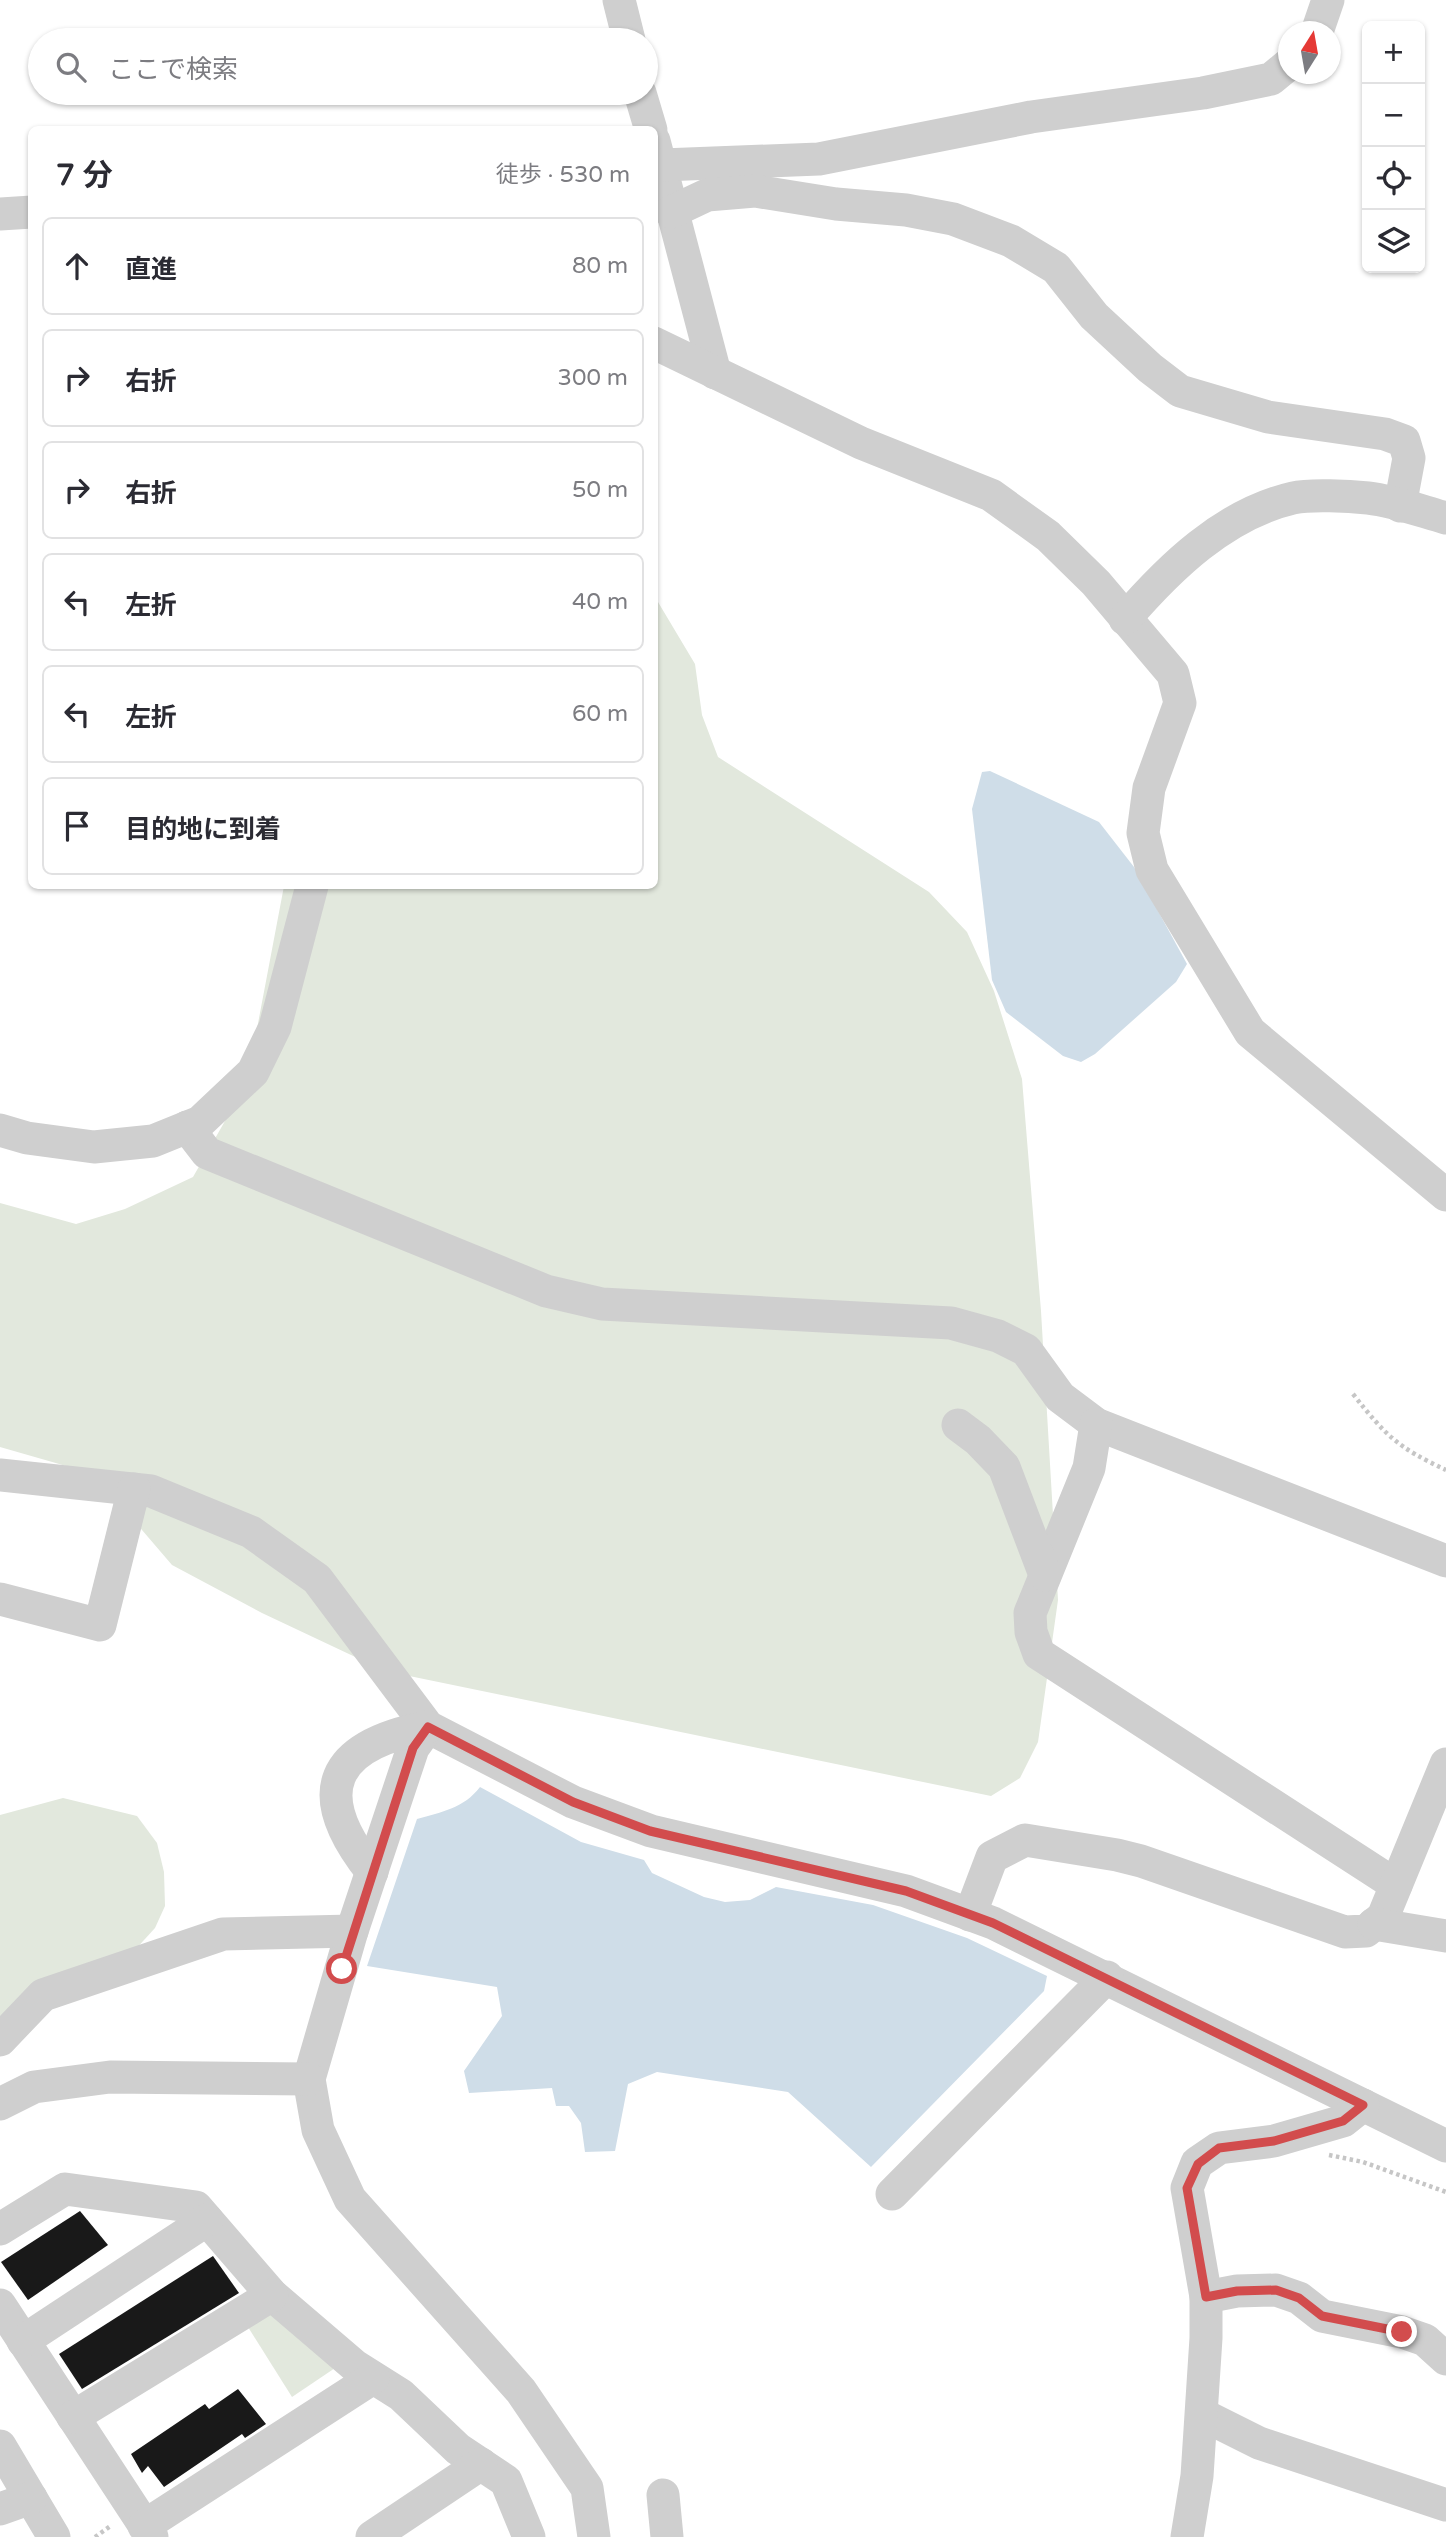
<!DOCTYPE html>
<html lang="ja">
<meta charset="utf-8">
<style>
body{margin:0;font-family:"Varela Round","Noto Sans JP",sans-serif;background:#f7f7f7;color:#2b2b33}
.controls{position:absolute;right:21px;top:21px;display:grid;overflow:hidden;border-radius:10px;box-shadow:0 2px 5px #0004}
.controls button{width:63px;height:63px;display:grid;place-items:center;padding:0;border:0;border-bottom:2px solid #e1e1e2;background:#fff;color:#2b2b33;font:35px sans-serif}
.compass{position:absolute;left:1278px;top:21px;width:63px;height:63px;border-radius:50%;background:#fff;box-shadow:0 2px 5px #0004;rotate:11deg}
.stop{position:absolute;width:21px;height:21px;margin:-16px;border:5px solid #d24c4d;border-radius:50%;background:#fff}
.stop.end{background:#d24c4d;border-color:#fff;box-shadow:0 2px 7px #0008}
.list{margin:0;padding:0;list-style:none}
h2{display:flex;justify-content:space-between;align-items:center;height:91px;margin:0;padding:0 28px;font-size:30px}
h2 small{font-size:23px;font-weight:400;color:#7c7c81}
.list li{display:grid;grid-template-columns:46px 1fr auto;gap:21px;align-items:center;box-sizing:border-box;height:98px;margin:0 14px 14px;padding:0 14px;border:2px solid #e1e1e2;border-radius:10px}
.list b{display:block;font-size:26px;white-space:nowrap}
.list em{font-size:23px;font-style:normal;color:#7c7c81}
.icon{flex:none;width:38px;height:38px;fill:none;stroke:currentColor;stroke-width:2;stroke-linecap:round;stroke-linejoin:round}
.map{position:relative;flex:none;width:1446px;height:2537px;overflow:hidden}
.search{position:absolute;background:#fff;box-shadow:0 2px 5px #0004;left:28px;top:28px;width:630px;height:77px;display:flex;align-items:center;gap:18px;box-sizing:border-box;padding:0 24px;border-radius:38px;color:#7c7c81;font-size:26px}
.panel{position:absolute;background:#fff;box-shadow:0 2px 5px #0004;left:28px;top:126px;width:630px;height:763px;border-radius:10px}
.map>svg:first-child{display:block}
</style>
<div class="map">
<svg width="1446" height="2537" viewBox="0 0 1446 2537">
<rect width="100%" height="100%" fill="#fff"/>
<g fill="#e2e8dd">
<polygon points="655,601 658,602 695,664 702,715 718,757 929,892 967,932 994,991 1022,1079 1041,1311 1058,1600 1038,1742 1020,1778 991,1796 385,1671 262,1613 172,1565 94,1474 0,1447 0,1203 76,1224 125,1209 193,1177 233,1107 256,1034 284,886 654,886"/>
<polygon points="63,1798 137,1816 157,1843 164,1872 165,1906 155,1928 123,1963 0,2039 0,1815"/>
<polygon points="266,2314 278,2316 341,2364 292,2397 248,2327"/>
</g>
<g fill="#cfdde8">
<polygon points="990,771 1099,822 1134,867 1187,964 1176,982 1095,1054 1081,1062 1063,1056 1006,1012 992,980 972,809 982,772"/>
<path d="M480,1787L581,1842L644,1860L652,1873L704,1897L725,1902L750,1900L776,1887L873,1905L967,1938L1047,1976L1044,1991L871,2167L788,2092L657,2072L628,2084L615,2151L585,2152L581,2123L569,2106H556L552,2088L469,2093L464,2071L502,2016L497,1987L367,1966L417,1819C442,1812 464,1808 480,1787Z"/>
</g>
<g fill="#191919">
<polygon points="80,2211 108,2245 28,2300 1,2262"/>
<polygon points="213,2256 239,2293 82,2389 59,2354"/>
<polygon points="238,2389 266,2424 245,2438 242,2434 164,2487 148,2466 142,2473 131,2454 205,2404 209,2409"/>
</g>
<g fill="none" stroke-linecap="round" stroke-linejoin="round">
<g stroke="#c6c6c6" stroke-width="4.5" stroke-dasharray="3.5 3.5" stroke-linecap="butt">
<path d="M1353,1394C1386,1436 1397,1447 1446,1470"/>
<polyline points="1329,2155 1363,2162 1446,2192"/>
<polyline points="95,2537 112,2525"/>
</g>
<g stroke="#cfcfcf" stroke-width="33">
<polyline points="619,0 629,40"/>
<polyline points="1317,32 1328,0"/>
<polyline points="640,93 651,130"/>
<polyline points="654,141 715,373"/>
<polyline points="662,165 819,159 1031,117 1203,93 1271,79 1288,65"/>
<polyline points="671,212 707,195 755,191 836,204 906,210 953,219 1011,241 1056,268 1094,316 1150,368 1180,391 1268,417 1385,434 1404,441 1409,458 1400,506"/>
<polyline points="0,214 32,212"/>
<polyline points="654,343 861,443 991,495 1048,536 1096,583 1173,674 1180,703 1149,788 1143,833 1152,870 1250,1032 1446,1195"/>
<path d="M1125,619C1169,568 1224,514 1293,498C1310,494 1349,496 1368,498C1394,501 1421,511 1446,518"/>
<polyline points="187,1127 207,1153 546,1291 602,1304 951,1323 998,1336 1026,1350 1060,1397 1096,1424 1446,1561"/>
<polyline points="0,1130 27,1138 94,1147 153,1141 200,1122 253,1072 275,1027 312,886"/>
<polyline points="1096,1424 1089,1468 1030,1613 1031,1632 1039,1654 1396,1885"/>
<polyline points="958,1425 978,1440 1004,1467 1045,1575"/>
<polyline points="0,1475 151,1491 251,1532 317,1579 428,1727 573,1802 651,1831 906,1891 993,1923 1446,2146"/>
<polyline points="0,1599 100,1625 134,1489"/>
<polyline points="428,1727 413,1748 352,1931 309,2079 318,2130 350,2199 521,2391 587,2488 594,2537"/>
<path d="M372,1872C308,1792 331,1745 428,1727"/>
<polyline points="970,1915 992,1857 1025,1840 1117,1855 1141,1861 1345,1932 1366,1931 1383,1917 1446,1764"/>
<polyline points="1374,1924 1446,1936"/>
<polyline points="0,2040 43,1995 223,1934 352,1931"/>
<polyline points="0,2104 34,2087 110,2077 309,2079"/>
<polyline points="892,2194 1107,1977"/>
<polyline points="0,2229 65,2189 196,2207 272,2295 355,2366 401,2395 458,2449 506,2481 529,2537"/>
<polyline points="1206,2297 1237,2291 1276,2290 1299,2298 1322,2316 1402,2332 1425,2340 1446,2359"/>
<polyline points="0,2305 152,2537"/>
<polyline points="23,2341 207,2220"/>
<polyline points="1203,2415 1259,2443 1446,2505"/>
<polyline points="73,2417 272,2295"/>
<polyline points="0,2446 54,2537"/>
<polyline points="663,2495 667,2537"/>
<polyline points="0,2509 31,2498"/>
<polyline points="144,2526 373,2378"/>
<polyline points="372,2537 481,2464"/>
<polyline points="1187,2537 1197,2476 1206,2338 1206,2297 1187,2188 1197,2163 1219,2148 1274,2141 1343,2121 1363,2105"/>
</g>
</g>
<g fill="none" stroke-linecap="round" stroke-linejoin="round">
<polyline stroke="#d24c4d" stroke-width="9" points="342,1969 413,1748 428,1727 573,1802 650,1831 906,1891 993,1923 1363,2105 1343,2121 1274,2141 1219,2148 1198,2164 1187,2188 1206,2297 1237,2291 1276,2290 1299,2298 1322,2316 1402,2332"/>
</g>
</svg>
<div class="controls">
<button>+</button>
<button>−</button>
<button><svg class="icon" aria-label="locate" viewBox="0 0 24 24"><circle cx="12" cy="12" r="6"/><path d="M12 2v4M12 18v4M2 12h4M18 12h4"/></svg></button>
<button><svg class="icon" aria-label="layers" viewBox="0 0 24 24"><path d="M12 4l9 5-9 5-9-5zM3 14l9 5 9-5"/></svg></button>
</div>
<svg class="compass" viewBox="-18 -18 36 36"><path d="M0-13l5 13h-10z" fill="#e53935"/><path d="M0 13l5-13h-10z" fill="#7c7c81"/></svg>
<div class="stop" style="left:342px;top:1969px"></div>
<div class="stop end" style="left:1402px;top:2332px"></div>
<div class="search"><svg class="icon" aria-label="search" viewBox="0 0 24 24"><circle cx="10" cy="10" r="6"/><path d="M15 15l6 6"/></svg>ここで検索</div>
<section class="panel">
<h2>7 分<small>徒歩 · 530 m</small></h2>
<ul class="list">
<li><svg class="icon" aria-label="ahead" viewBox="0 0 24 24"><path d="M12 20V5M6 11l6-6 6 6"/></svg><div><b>直進</b></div><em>80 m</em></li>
<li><svg class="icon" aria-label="right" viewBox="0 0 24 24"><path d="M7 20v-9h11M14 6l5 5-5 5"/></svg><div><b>右折</b></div><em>300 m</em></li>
<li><svg class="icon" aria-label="right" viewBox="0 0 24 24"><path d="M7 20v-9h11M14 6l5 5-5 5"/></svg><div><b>右折</b></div><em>50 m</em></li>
<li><svg class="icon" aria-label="left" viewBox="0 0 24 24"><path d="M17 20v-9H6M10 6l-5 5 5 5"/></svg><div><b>左折</b></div><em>40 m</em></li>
<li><svg class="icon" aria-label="left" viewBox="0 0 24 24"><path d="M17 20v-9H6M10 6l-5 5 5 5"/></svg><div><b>左折</b></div><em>60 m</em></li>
<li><svg class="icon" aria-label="arrive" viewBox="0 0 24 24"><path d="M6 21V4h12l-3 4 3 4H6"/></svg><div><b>目的地に到着</b></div></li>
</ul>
</section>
</div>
